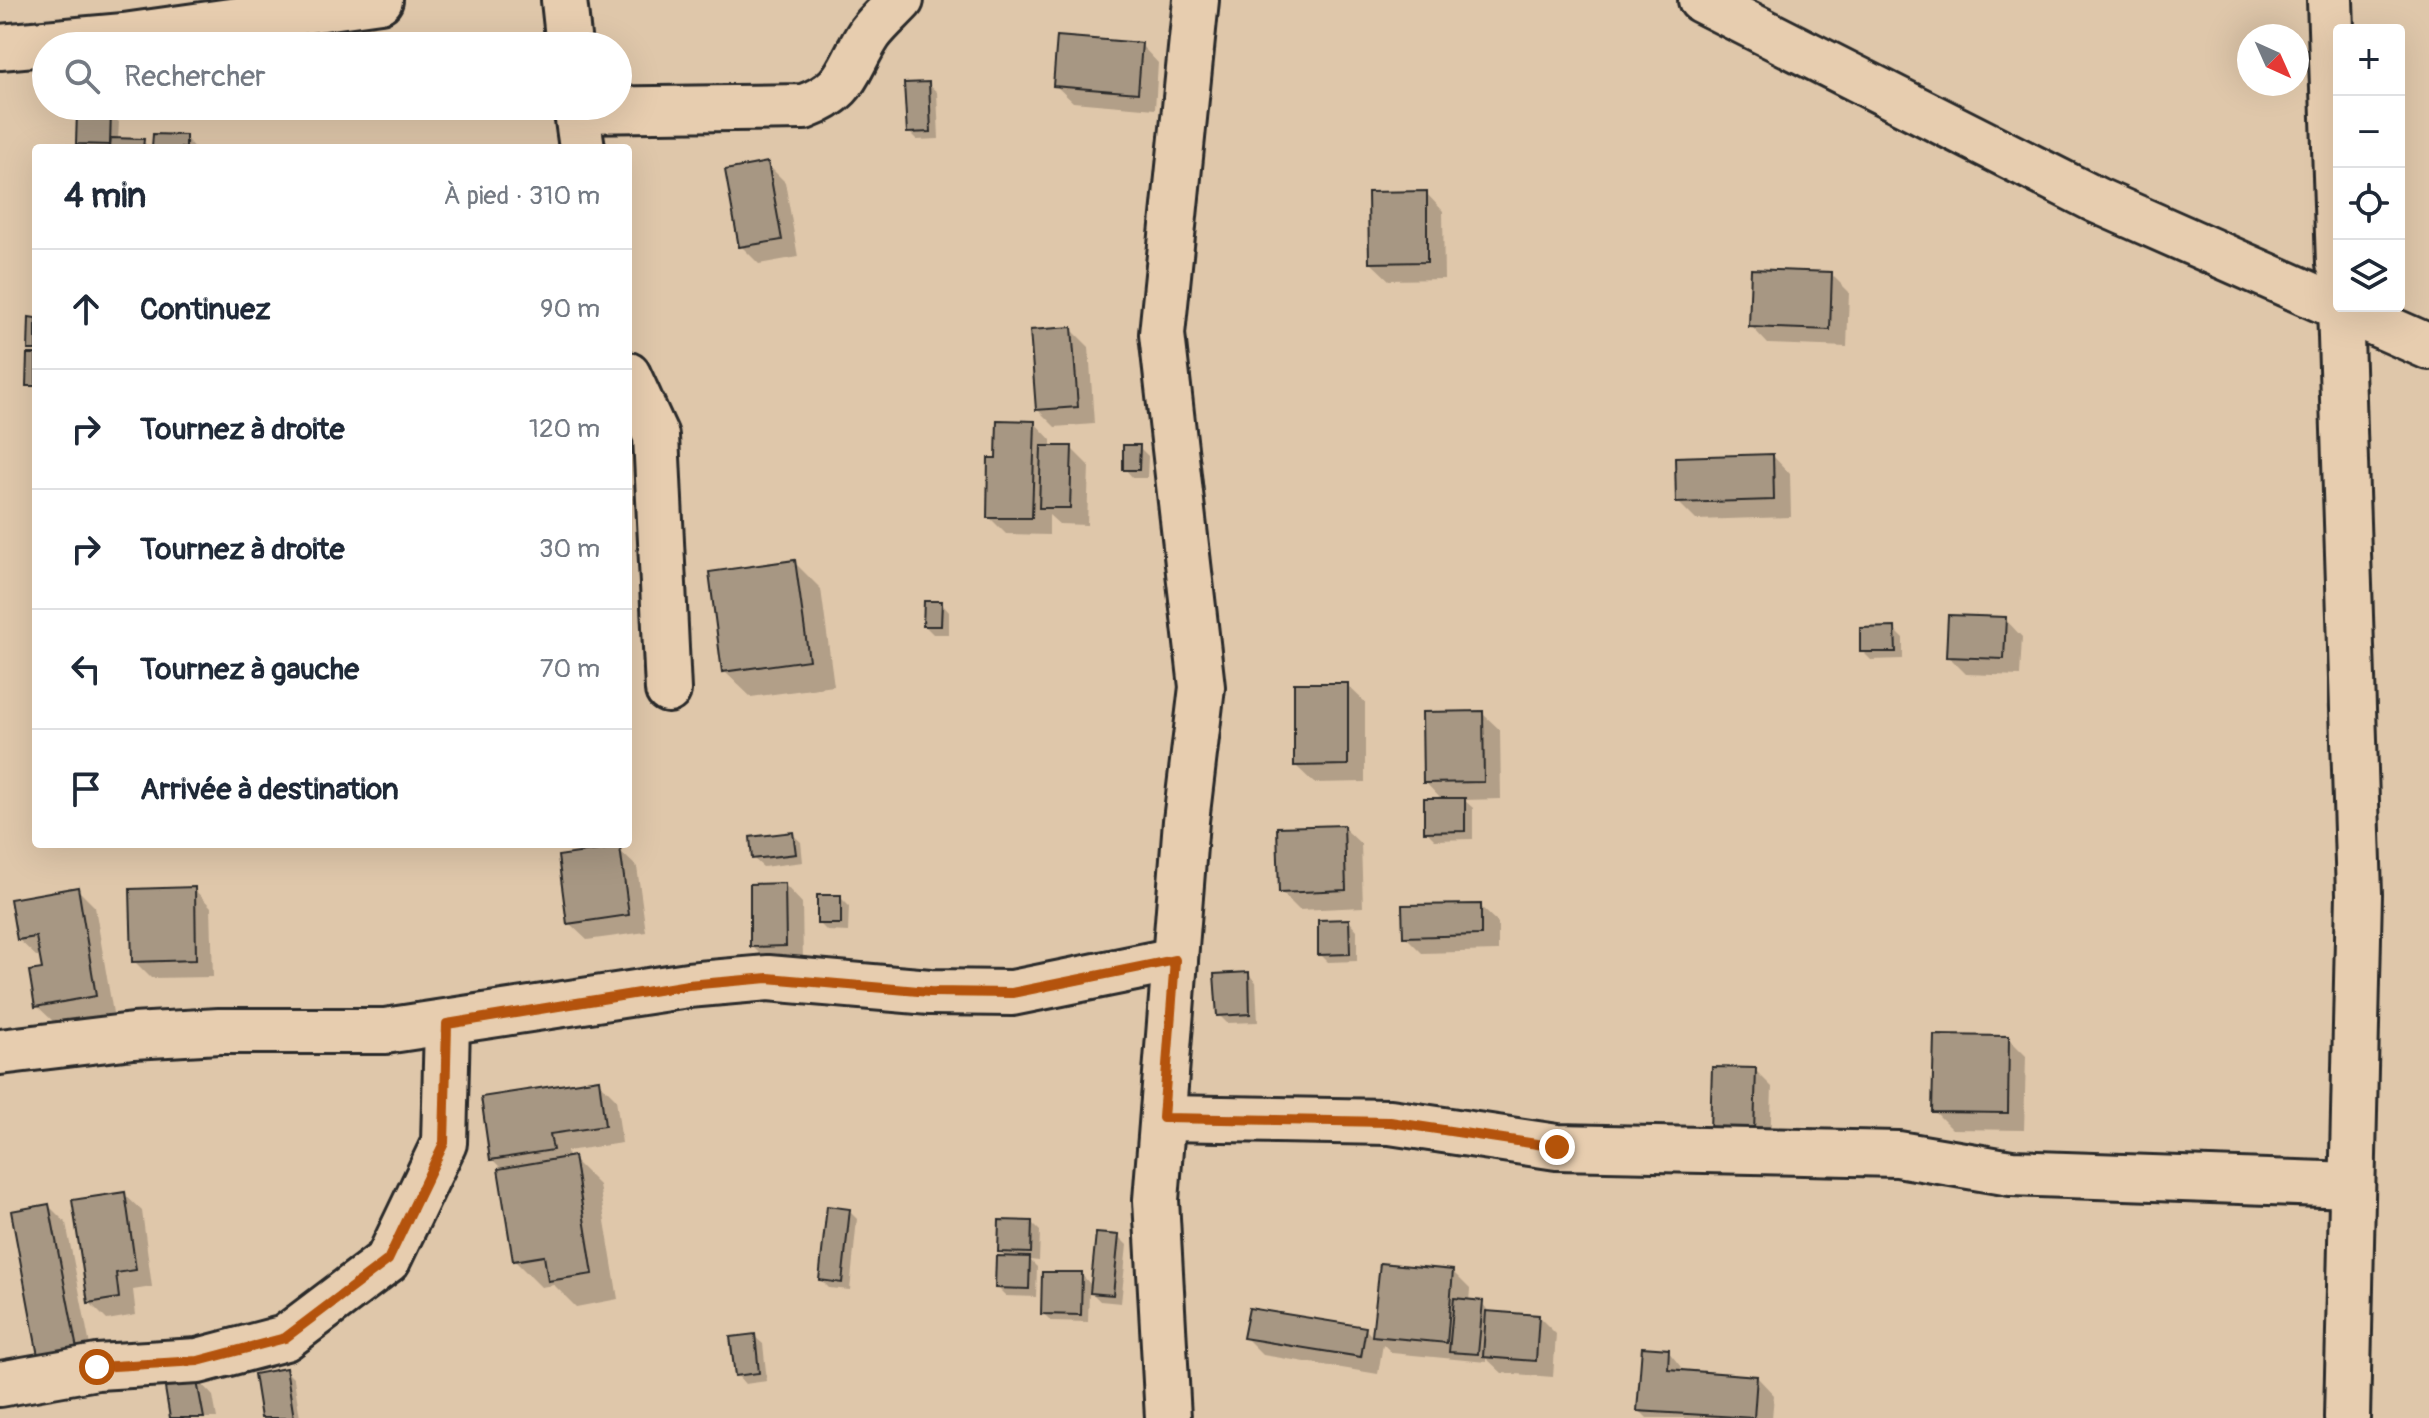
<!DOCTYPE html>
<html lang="fr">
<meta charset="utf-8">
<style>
body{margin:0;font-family:Pangolin,sans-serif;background:#f2f2f3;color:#1f2937}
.controls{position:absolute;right:24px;top:24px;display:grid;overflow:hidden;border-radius:8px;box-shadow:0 8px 32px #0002}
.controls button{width:72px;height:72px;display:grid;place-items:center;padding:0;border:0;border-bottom:2px solid #e0e1e3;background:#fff;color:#1f2937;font:40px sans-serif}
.compass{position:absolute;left:2237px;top:24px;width:72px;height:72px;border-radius:50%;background:#fff;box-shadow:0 8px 32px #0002;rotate:135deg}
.stop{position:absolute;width:24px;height:24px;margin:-18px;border:6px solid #b45309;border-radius:50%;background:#fff}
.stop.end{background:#b45309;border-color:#fff;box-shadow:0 2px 8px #0008}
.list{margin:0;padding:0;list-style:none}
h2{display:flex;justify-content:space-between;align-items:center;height:104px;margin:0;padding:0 32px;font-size:34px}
h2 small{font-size:26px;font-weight:400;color:#747a83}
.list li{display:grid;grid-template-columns:52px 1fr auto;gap:24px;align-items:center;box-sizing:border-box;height:120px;padding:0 32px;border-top:2px solid #e0e1e3}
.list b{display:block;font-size:30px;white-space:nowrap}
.list em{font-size:26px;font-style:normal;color:#747a83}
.icon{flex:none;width:44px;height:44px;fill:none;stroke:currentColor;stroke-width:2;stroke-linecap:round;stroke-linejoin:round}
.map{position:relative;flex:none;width:2429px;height:1418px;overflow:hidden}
.search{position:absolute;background:#fff;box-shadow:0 8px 32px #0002;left:32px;top:32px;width:600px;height:88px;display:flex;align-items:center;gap:20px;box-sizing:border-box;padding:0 28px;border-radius:44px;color:#747a83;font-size:30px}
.panel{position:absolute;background:#fff;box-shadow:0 8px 32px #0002;left:32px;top:144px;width:600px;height:704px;border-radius:8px}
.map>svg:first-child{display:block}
</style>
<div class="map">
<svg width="2429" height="1418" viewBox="0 0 2429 1418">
<rect width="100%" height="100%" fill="#dfc7aa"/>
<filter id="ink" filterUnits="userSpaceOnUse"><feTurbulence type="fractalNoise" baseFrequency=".0125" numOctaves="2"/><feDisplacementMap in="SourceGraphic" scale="16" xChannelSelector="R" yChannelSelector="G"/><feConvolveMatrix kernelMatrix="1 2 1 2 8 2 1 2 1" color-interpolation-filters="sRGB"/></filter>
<g filter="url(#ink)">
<g fill="#0003">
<polygon points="1141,45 1158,63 1155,109 1073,102 1055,85"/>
<polygon points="928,84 937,92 939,139 917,140 909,132"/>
<polygon points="81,106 120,106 120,116 112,116 119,122 118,140 143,141 150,148 84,148 79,143 88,114"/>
<polygon points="185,137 194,148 154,148"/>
<polygon points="767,164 785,182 798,257 759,264 741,246"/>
<polygon points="1426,193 1443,211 1444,279 1389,280 1371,263"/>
<polygon points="1831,274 1849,292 1847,347 1768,344 1751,326"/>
<polygon points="1071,329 1089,347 1094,424 1055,427 1037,409"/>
<polygon points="1034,422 1051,440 1051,448 1071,448 1089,466 1087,525 1059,524 1049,515 1049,535 1006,534 989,517 998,461"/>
<polygon points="1139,447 1148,456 1147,478 1133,478 1125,469"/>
<polygon points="1773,456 1790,474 1791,517 1696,520 1678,502"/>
<polygon points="795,563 821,589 834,686 751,697 724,671"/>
<polygon points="941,603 949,612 949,634 933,634 925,626"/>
<polygon points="2005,619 2022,637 2020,676 1966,674 1948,656"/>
<polygon points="1894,629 1903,638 1903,659 1871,660 1862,651"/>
<polygon points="1347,685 1365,702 1365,782 1314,783 1296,766"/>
<polygon points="1482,713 1500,730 1501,799 1464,800 1473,808 1473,839 1435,840 1426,831 1442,800 1425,782"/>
<polygon points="1343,827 1361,844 1363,907 1299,910 1281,892"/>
<polygon points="792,834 801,842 803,862 763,867 754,859"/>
<polygon points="619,850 637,867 646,932 587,940 569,923"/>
<polygon points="785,885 802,903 803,963 770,964 752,946"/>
<polygon points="194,889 211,907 213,977 151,978 134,961"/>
<polygon points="78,890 95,907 113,1013 55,1023 37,1006 44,971 41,956 36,956 18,939"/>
<polygon points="840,897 849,906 848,932 827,931 819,923"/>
<polygon points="1480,906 1498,923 1498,951 1422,953 1405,936"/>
<polygon points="1349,921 1357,930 1357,961 1328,962 1320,954"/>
<polygon points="1248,974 1256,982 1258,1022 1227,1023 1219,1015"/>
<polygon points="2008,1038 2026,1056 2024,1130 1952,1129 1934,1111"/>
<polygon points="1755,1070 1772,1087 1770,1150 1730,1148"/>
<polygon points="598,1081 616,1099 622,1143 567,1151 568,1159 573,1159 599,1185 618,1299 576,1307 554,1285 541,1287 515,1261 503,1170 492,1159"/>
<polygon points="124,1194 142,1211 152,1287 133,1290 136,1315 107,1320 89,1302"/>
<polygon points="49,1206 66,1223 94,1366 58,1373"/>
<polygon points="849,1211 857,1219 850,1290 829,1288 821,1280"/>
<polygon points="1032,1223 1040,1231 1039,1261 1030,1260 1037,1267 1036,1297 1006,1296 997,1287 1007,1258 1000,1251"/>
<polygon points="1119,1237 1127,1245 1121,1303 1100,1301 1089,1290 1088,1322 1051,1321 1043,1313 1081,1274 1092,1286"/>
<polygon points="1381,1265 1452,1271 1470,1289 1469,1302 1482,1303 1490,1313 1539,1317 1556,1334 1553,1377 1502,1373 1486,1358 1486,1362 1392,1353 1383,1344 1378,1374 1263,1355 1245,1337 1365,1329 1374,1338"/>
<polygon points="754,1336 763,1344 767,1381 745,1384 737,1375"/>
<polygon points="1668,1351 1685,1372 1757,1377 1774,1395 1772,1418 1647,1418 1639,1410"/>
<polygon points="285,1370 294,1379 300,1418 263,1418"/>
<polygon points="196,1378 213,1396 217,1418 172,1418"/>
</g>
<g fill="#a79783" stroke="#2b2b2b" stroke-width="2">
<polygon points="1057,36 1142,43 1138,93 1053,86"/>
<polygon points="929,82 931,132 907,133 904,83"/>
<polygon points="77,112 111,112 110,145 76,144"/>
<polygon points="153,134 186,135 186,148 152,148"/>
<polygon points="111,138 144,139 143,148 110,148"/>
<polygon points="768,162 782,240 739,247 725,170"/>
<polygon points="1427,191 1427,262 1369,263 1368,192"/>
<polygon points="1751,269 1832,272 1830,330 1749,327"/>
<polygon points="29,317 36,318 36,350 28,350"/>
<polygon points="1072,327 1078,407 1036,410 1030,330"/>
<polygon points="27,354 36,354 36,386 26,386"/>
<polygon points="997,420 1035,421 1032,518 987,518 988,458 996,458"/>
<polygon points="1123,445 1140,445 1139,470 1123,470"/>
<polygon points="1041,446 1072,446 1070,508 1039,508"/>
<polygon points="1773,454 1774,500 1676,503 1675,457"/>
<polygon points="795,560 809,660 722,672 709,572"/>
<polygon points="924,601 942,601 941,626 923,626"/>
<polygon points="1948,615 2006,617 2004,659 1946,657"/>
<polygon points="1895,627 1896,652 1860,652 1860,628"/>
<polygon points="1294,683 1348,683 1348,765 1294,766"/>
<polygon points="1483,711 1484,782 1423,783 1422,712"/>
<polygon points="1424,798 1465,798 1465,831 1424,832"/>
<polygon points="1344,825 1346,890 1279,893 1277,827"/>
<polygon points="793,832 796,854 752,859 750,837"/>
<polygon points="620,847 629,915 567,924 558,856"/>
<polygon points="785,883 786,946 750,947 750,884"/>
<polygon points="78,887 96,996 35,1007 29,971 42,969 36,937 17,940 10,899"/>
<polygon points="195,887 196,960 132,962 130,889"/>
<rect x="817" y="895" width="24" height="29"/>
<polygon points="1481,904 1481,935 1403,937 1402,905"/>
<polygon points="1349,919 1350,954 1318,955 1318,920"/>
<polygon points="1249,972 1250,1014 1217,1016 1214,974"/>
<polygon points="1934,1035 2009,1036 2008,1113 1932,1112"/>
<polygon points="1712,1067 1756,1068 1754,1133 1710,1131"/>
<polygon points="599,1079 605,1126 550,1134 553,1150 490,1160 481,1097"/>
<polygon points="574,1156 593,1274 548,1281 544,1256 513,1261 498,1169"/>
<polygon points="125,1192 136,1270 116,1273 119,1298 88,1303 72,1200"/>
<polygon points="49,1204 77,1349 38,1356 11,1211"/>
<polygon points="827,1206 850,1209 842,1283 819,1280"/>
<polygon points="999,1220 1032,1221 1031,1253 998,1252"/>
<polygon points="1096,1233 1119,1235 1113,1295 1090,1293"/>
<polygon points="996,1256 1030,1257 1029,1289 995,1288"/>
<polygon points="1380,1263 1453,1270 1447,1343 1372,1336"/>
<polygon points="1042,1272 1082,1272 1081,1315 1041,1314"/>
<polygon points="1454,1298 1483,1301 1478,1354 1449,1352"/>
<polygon points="1249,1308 1366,1327 1361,1357 1243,1338"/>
<polygon points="1486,1311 1539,1315 1536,1361 1483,1357"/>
<polygon points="755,1334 759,1373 735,1376 730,1337"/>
<polygon points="1642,1347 1669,1349 1668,1369 1757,1376 1754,1418 1637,1411"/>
<polygon points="286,1368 294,1418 261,1418 254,1374"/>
<polygon points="196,1376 204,1418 170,1418 164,1382"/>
</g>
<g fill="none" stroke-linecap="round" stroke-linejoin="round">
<defs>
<g id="minor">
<polyline points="564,0 569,46"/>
<polyline points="1701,0 2096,200 2429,347"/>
<polyline points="2330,0 2339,264"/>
<polyline points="0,47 124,36 380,0"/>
<polyline points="576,106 582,148"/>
<path d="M577,110L804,107C850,90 846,69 870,33C879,21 891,11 901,0"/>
<polyline points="2340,306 2359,894 2347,1418"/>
<polyline points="628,375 656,436 668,690"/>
<polyline points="0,1052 133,1036 219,1031 385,1031 688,985 768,978 930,992 1012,993 1175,960"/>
<polyline points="1163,1118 1390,1122 1557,1147 1898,1154 2011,1173 2352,1185"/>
<polyline points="0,1384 97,1367 198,1361 285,1338 388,1260 444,1143 447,1024"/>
<polyline points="1168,1418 1156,1200 1186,821 1202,687 1162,334 1196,0"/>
</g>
</defs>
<use href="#minor" stroke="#2b2b2b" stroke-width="50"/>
<use href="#minor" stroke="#e7cdaf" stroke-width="44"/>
</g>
</g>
<g fill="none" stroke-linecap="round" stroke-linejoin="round" filter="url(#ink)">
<polyline stroke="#b45309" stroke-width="10" points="97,1367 198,1361 285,1338 388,1260 444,1143 447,1024 688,985 768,978 930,992 1012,993 1175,960 1163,1118 1390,1122 1557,1147"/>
</g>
</svg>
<div class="controls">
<button>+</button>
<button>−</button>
<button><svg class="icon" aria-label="locate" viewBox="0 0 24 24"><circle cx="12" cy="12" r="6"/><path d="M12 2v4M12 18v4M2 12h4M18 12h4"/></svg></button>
<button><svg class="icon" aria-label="layers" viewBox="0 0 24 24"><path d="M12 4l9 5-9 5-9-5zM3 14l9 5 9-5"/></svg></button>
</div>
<svg class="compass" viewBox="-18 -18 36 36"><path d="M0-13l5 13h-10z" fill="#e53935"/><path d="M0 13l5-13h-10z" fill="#747a83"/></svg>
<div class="stop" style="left:97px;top:1367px"></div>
<div class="stop end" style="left:1557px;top:1147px"></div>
<div class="search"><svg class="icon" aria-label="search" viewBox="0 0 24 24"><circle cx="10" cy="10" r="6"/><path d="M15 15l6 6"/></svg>Rechercher</div>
<section class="panel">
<h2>4 min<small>À pied · 310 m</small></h2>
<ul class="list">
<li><svg class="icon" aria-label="ahead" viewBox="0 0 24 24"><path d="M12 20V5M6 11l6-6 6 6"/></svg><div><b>Continuez</b></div><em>90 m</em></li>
<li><svg class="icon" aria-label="right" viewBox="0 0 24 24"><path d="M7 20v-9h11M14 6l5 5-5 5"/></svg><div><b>Tournez à droite</b></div><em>120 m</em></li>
<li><svg class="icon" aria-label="right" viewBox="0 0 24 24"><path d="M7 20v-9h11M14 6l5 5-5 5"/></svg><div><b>Tournez à droite</b></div><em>30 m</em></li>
<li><svg class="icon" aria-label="left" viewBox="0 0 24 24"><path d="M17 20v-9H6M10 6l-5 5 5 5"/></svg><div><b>Tournez à gauche</b></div><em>70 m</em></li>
<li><svg class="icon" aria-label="arrive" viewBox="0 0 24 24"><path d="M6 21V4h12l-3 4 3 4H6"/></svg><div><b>Arrivée à destination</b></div></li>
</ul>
</section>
</div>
